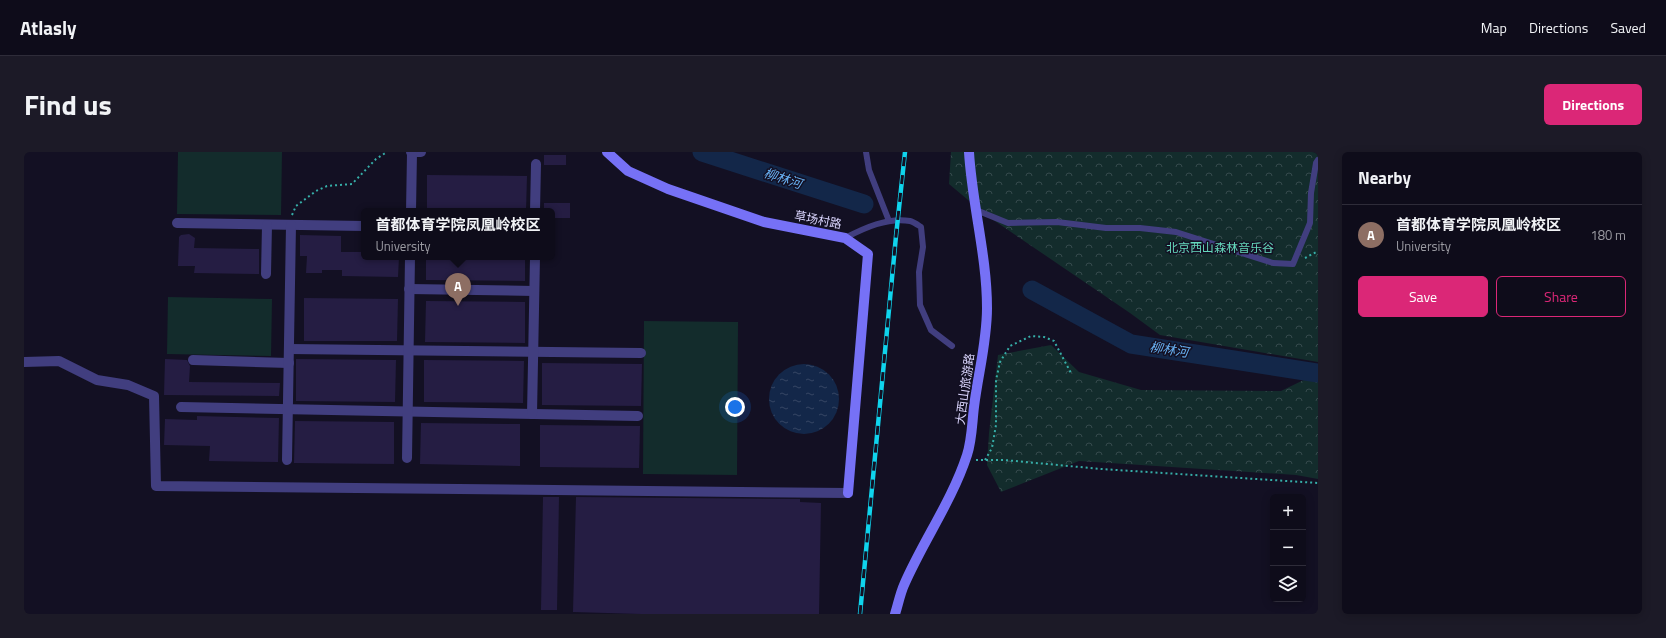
<!DOCTYPE html>
<meta charset="utf-8">
<style>
body{margin:0;font-family:"Titillium Web","Noto Sans SC",sans-serif;background:#1c1a27;color:#f1f3f6}
.controls{position:absolute;right:12px;bottom:12px;display:grid;overflow:hidden;border-radius:6px;box-shadow:0 2px 10px #0003}
.controls button{width:36px;height:36px;display:grid;place-items:center;padding:0;border:0;border-bottom:1px solid #2e2c39;background:#0e0c1a;color:#f1f3f6;font:20px sans-serif}
.you{position:absolute;left:711px;top:255px;width:14px;height:14px;margin:-10px;border:3px solid #fff;border-radius:50%;background:#1a73e8;box-shadow:0 0 0 6px #1a73e833}
.badge{display:grid;place-items:center;width:26px;height:26px;border-radius:50%;background:#db2777;color:#fff;font-size:13px;font-weight:700}
.pin{position:absolute;translate:-50% -33px;filter:drop-shadow(0 1px 2px #0008)}
.pin::after{content:'';position:absolute;top:21px;width:14px;height:12px;background:inherit;clip-path:polygon(0 0,100% 0,50% 100%)}
.popup{position:absolute;left:337px;top:56px;width:194px;height:52px;box-sizing:border-box;display:grid;place-content:center;border-radius:6px;background:#0e0c1a;filter:drop-shadow(0 1px 3px #0005);font-size:13px;white-space:nowrap;color:#9b9ba2}
.popup b{font-size:15px;color:#f1f3f6}
.popup::after{content:'';position:absolute;left:50%;top:100%;margin-left:-8px;border:8px solid transparent;border-top-color:#0e0c1a}
.list{margin:0;padding:0;list-style:none}
h2{display:flex;justify-content:space-between;align-items:center;height:52px;margin:0;padding:0 16px;font-size:17px}
h2 small{font-size:13px;font-weight:400;color:#9b9ba2}
.list li{display:grid;grid-template-columns:26px 1fr auto;gap:12px;align-items:center;box-sizing:border-box;height:60px;padding:0 16px;border-top:1px solid #2e2c39}
.list b{display:block;font-size:15px;white-space:nowrap}
.list p{margin:0;font-size:13px;white-space:nowrap;color:#9b9ba2}
.list em{font-size:13px;font-style:normal;color:#9b9ba2}
.actions{display:flex;gap:8px;padding:12px 16px}
.actions a{flex:1;padding:9px 0;border:1px solid #db2777;border-radius:6px;text-align:center;font-size:14px;color:#db2777}
.actions .main{background:#db2777;color:#fff}
.icon{flex:none;width:22px;height:22px;fill:none;stroke:currentColor;stroke-width:2;stroke-linecap:round;stroke-linejoin:round}
.map{position:relative;flex:none;width:1294px;height:462px;overflow:hidden;border-radius:6px}
header{display:flex;align-items:center;gap:24px;box-sizing:border-box;height:56px;padding:0 20px;background:#0e0c1a;border-bottom:1px solid #2e2c39}
header strong{font-size:19px}
nav{display:flex;gap:22px;margin-inline-start:auto;font-size:14px}
.intro{display:flex;align-items:center;justify-content:space-between;box-sizing:border-box;height:96px;padding:0 24px}
h1{margin:0;font-size:28px}
.button{padding:10px 18px;border-radius:6px;background:#db2777;color:#fff;font-size:14px;font-weight:700}
main{display:flex;gap:24px;padding:0 24px}
aside{flex:1;background:#0e0c1a;border-radius:6px;box-shadow:0 2px 10px #0003}
.map>svg:first-child{display:block}
</style>
<header>
<strong>Atlasly</strong>
<nav><a>Map</a><a>Directions</a><a>Saved</a></nav>
</header>
<div class="intro"><h1>Find us</h1><a class="button">Directions</a></div>
<main>
<div class="map">
<svg width="1294" height="462" viewBox="0 0 1294 462">
<defs>
<pattern id="forest-crowns" width="20" height="18" patternUnits="userSpaceOnUse"><rect width="20" height="18" fill="#132c2c"/><path d="M2 6a3 3 0 1 1 6 0M12 15a3 3 0 1 1 6 0" fill="none" stroke="#354a4c"/></pattern>
<pattern id="water-ripples" width="26" height="14" patternUnits="userSpaceOnUse"><rect width="26" height="14" fill="#132749"/><path d="M2 4q2-2 4 0t4 0M15 11q2-2 4 0t4 0" fill="none" stroke="#354564"/></pattern>
</defs>
<rect width="100%" height="100%" fill="#131023"/>
<g fill="url(#forest-crowns)">
<polygon points="927,0 1294,0 1294,210 1136,183 1106,161 962,63 925,32"/>
<polygon points="1027,193 1055,220 1117,238 1257,239 1294,221 1294,327 1272,323 1055,309 977,340 963,313 965,281 974,203"/>
</g>
<g fill="#132c2c">
<polygon points="154,0 258,0 257,63 153,62"/>
<polygon points="144,145 248,147 247,204 143,202"/>
<polygon points="620,169 714,170 713,323 619,322"/>
</g>
<circle fill="url(#water-ripples)" cx="780" cy="247" r="35"/>
<g fill="none" stroke-linecap="round" stroke-linejoin="round">
<g stroke="#132749" stroke-width="19">
<polyline points="678,0 840,52"/>
<polyline points="1008,138 1107,192 1294,221"/>
</g>
</g>
<g fill="#251d43">
<rect x="520" y="3" width="22" height="10"/>
<polygon points="403,23 503,24 502,59 403,59"/>
<polygon points="520,51 546,51 546,66 528,66 528,59 520,59"/>
<polygon points="165,82 171,86 170,96 235,97 235,122 170,121 171,114 154,114 155,85 157,83"/>
<polygon points="276,83 317,84 317,100 340,100 340,105 375,105 374,125 318,124 318,118 298,118 298,121 282,121 283,104 276,104"/>
<polygon points="402,105 501,105 501,129 402,128"/>
<polygon points="280,146 374,147 373,189 280,189"/>
<polygon points="402,149 501,150 501,191 401,190"/>
<polygon points="141,207 163,208 166,214 165,230 256,231 255,244 140,243"/>
<polygon points="272,207 372,208 371,250 272,249"/>
<polygon points="400,208 500,209 499,251 400,250"/>
<polygon points="518,211 618,212 617,254 518,253"/>
<polygon points="173,264 255,266 254,310 185,309 186,294 140,293 141,267 173,268"/>
<polygon points="271,269 370,270 370,312 270,311"/>
<polygon points="397,271 496,272 496,314 396,312"/>
<polygon points="516,273 616,274 615,316 516,315"/>
<polygon points="519,345 535,345 533,458 517,458"/>
<polygon points="552,345 776,347 776,350 797,351 795,462 617,462 549,460"/>
</g>
<g fill="none" stroke-linecap="round" stroke-linejoin="round">
<g stroke="#36aea8" stroke-width="2" stroke-dasharray="2 3" stroke-linecap="butt">
<polyline points="268,63 272,54 292,39 303,34 328,32 352,7 363,0"/>
<polyline points="1281,106 1294,99"/>
<polyline points="952,308 980,308 1077,317 1294,331"/>
<polyline points="961,308 968,296 972,273 972,228 976,210 986,194 1007,184 1020,185 1030,189 1048,223"/>
</g>
<g stroke="#413e7f" stroke-width="6">
<polyline points="842,0 845,18 865,69"/>
<polyline points="952,58 984,71 1033,70 1082,76 1116,76 1152,80 1249,111 1269,112 1286,71 1287,41 1292,11 1294,8"/>
<path d="M821,86C840,76 864,65 886,69C890,70 894,73 897,75L899,95L895,120L896,153L907,178L928,194"/>
</g>
<g stroke="#413e7f" stroke-width="10">
<polyline points="387,0 397,0"/>
<polyline points="387,59 388,1"/>
<polyline points="511,59 512,12"/>
<polyline points="153,71 340,74"/>
<polyline points="242,122 243,73"/>
<polyline points="385,137 510,139"/>
<polyline points="265,197 617,201"/>
<polyline points="169,208 265,211"/>
<polyline points="0,210 35,209 73,228 104,233 130,244 132,334 824,341"/>
<polyline points="157,255 614,264"/>
<polyline points="508,262 511,105"/>
<polyline points="383,306 386,105"/>
<polyline points="263,308 267,73"/>
</g>
<g stroke="#7671f6" stroke-width="10">
<polyline points="583,0 604,19 644,37 740,70 821,86 844,102 824,341"/>
<path d="M871,462C874,453 876,442 880,433C899,389 928,349 943,303C948,288 948,271 950,255C954,222 963,190 963,156C963,104 948,52 945,0"/>
</g>
<defs>
<polyline id="rail" points="836,462 872,84 881,0"/>
</defs>
<use href="#rail" stroke="#0fd4ed" stroke-width="4.5"/>
<use href="#rail" stroke="#131023" stroke-width="3" stroke-dasharray="9" stroke-linecap="butt"/>
</g>
<g text-anchor="middle" stroke-width="3" stroke-linejoin="round" paint-order="stroke">
<g font-size="12" fill="#d9d4fc" stroke="#131023">
<text transform="translate(794 68) rotate(11)" y="4">草场村路</text>
<text transform="translate(941 237) rotate(-82)" y="4">大西山旅游路</text>
</g>
<g font-size="12" fill="#65d8bc" stroke="#131023">
<text x="1196" y="100">北京西山森林音乐谷</text>
</g>
<g font-size="13" font-style="italic" fill="#69b3f6" stroke="#131023">
<text transform="translate(759 26) rotate(18)" y="5">柳林河</text>
<text transform="translate(1145 197) rotate(9)" y="5">柳林河</text>
</g>
</g>
</svg>
<div class="controls">
<button>+</button>
<button>−</button>
<button><svg class="icon" aria-label="layers" viewBox="0 0 24 24"><path d="M12 4l9 5-9 5-9-5zM3 14l9 5 9-5"/></svg></button>
</div>
<div class="you"></div>
<div class="pin badge" style="left:434px;top:154px;background:#8d6e63">A</div>
<div class="popup"><b>首都体育学院凤凰岭校区</b>University</div>
</div>
<aside>
<h2>Nearby<small></small></h2>
<ul class="list">
<li><span class="badge" style="background:#8d6e63">A</span><div><b>首都体育学院凤凰岭校区</b><p>University</p></div><em>180 m</em></li>
</ul>
<div class="actions"><a class="main">Save</a><a>Share</a></div>
</aside>
</main>
